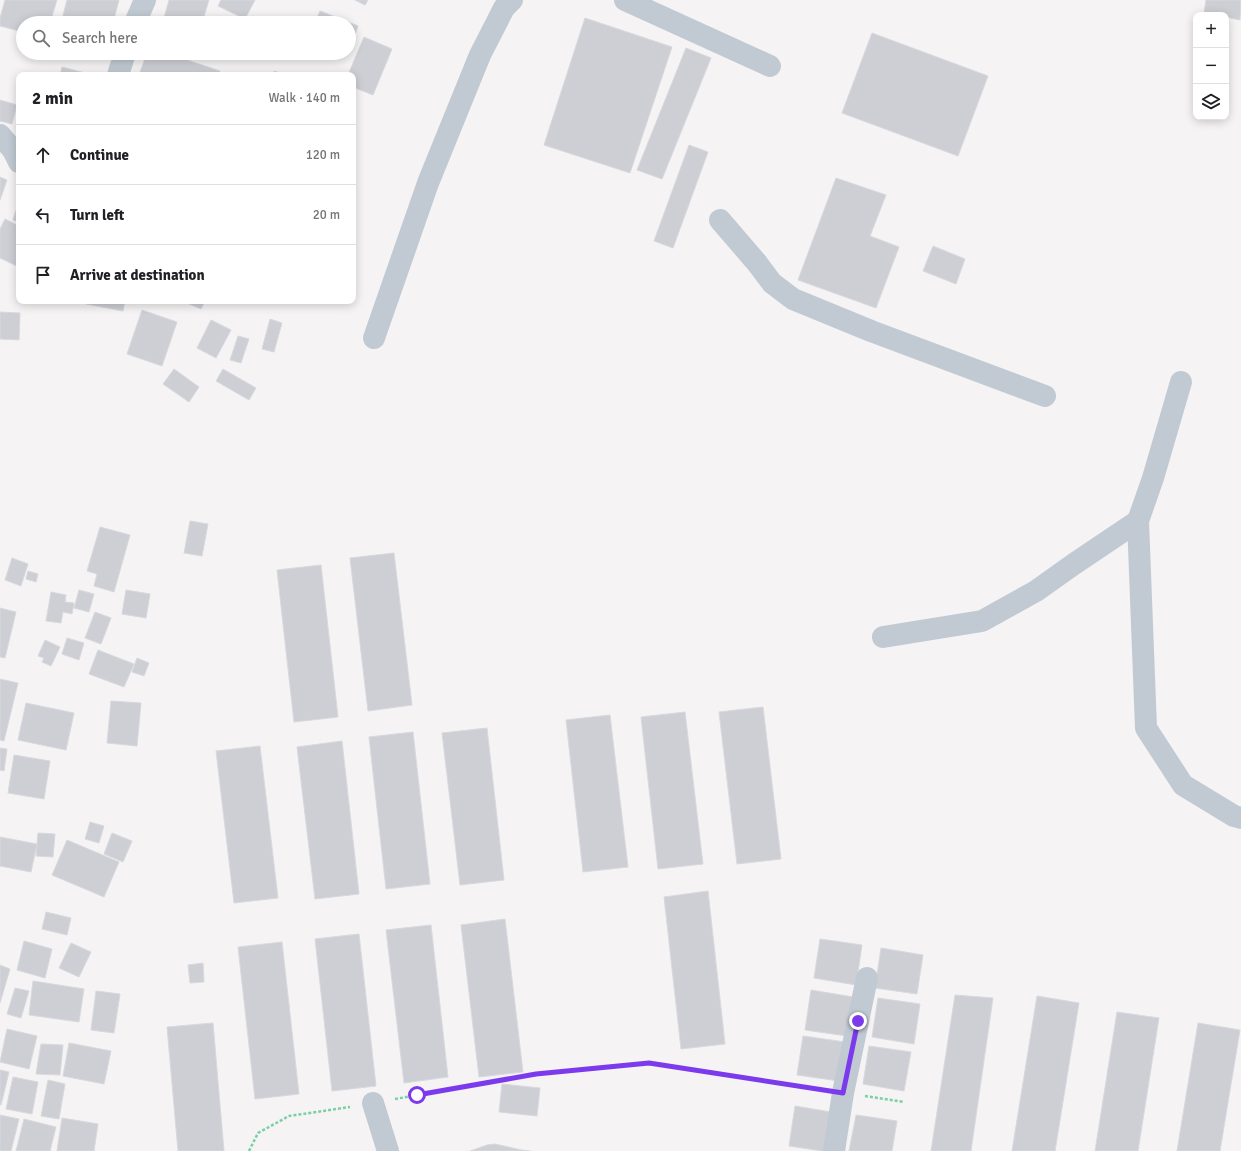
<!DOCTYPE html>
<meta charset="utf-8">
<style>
body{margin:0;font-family:Signika,sans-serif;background:#f6f6f6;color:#202124}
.controls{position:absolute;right:12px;top:12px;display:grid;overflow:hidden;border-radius:8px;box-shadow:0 2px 10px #0003}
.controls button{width:36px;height:36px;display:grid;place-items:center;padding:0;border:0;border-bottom:1px solid #e0e0e0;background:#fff;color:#202124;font:20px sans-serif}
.stop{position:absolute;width:12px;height:12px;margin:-9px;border:3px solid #7c3aed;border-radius:50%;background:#fff}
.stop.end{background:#7c3aed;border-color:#fff;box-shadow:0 1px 4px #0008}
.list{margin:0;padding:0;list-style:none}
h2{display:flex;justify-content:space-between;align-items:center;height:52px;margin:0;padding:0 16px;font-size:17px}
h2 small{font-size:13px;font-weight:400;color:#757577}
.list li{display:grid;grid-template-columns:26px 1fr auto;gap:12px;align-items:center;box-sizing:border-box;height:60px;padding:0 16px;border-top:1px solid #e0e0e0}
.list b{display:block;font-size:15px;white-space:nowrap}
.list em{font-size:13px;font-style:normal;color:#757577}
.icon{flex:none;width:22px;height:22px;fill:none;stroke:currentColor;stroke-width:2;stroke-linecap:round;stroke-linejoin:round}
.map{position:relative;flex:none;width:1241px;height:1151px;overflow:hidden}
.search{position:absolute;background:#fff;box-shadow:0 2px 10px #0003;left:16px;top:16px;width:340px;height:44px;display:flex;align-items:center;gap:10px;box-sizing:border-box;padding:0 14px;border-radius:22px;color:#757577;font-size:15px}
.panel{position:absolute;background:#fff;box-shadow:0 2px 10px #0003;left:16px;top:72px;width:340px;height:232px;border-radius:8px}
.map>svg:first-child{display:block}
</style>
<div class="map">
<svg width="1241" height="1151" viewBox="0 0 1241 1151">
<rect width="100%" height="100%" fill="#f5f3f3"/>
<g fill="#cdcfd5" stroke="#d7d9de">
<polygon points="5,0 57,0 50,23 23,23 23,32 0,26 0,18"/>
<polygon points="67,0 119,0 113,23 61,23"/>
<polygon points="169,0 209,0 202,23 180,23 164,18"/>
<polygon points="221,0 255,0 245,19 218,6"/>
<polygon points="355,0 368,0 365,5"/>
<polygon points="1206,0 1241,0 1240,20 1226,17 1226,15 1213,15 1204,13"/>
<polygon points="320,11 358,26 350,48 349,23 315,23"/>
<polygon points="585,18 672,47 630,173 544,145"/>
<polygon points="872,33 988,76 958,156 842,113"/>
<polygon points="364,37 392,49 373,95 353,87 353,75 348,75"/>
<polygon points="686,48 711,58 662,179 637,170"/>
<polygon points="147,53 166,53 220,71 219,75 139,75"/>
<polygon points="62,67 93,75 60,75"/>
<polygon points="274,71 288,75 273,75"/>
<polygon points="0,100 17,105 12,124 0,121"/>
<polygon points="689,145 708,152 673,248 654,241"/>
<polygon points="0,177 7,180 0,200"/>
<polygon points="836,178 886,195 870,236 899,247 876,308 798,280"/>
<polygon points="19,201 19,222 13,220"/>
<polygon points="5,219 19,226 19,267 0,258 0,229"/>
<polygon points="933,246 965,259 956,284 923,271"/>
<polygon points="87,301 125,301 123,311 86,304"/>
<polygon points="188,301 205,301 201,309 187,303"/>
<polygon points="142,310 177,322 162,366 127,354"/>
<polygon points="0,312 20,313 19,340 0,339"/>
<polygon points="270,319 282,323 274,352 262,349"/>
<polygon points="211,320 231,330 216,358 197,348"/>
<polygon points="238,336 249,339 241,363 230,360"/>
<polygon points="174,369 199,387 189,402 163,384"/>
<polygon points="223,369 256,388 249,400 216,381"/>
<polygon points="190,521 208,524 202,556 184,553"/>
<polygon points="100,527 130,535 114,592 94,586 97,574 87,571"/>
<polygon points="394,553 412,705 368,711 350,558"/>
<polygon points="12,558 28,564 21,586 5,580"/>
<polygon points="321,565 338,717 294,722 277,570"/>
<polygon points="28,571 38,574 36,582 26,579"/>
<polygon points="79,590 94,594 89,612 74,608"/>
<polygon points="126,590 150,594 146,618 122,614"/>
<polygon points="51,592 66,595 65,602 74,603 72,614 63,612 61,623 46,621"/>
<polygon points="0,608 16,612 5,658 0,657"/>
<polygon points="95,612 111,618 101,644 85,638"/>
<polygon points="67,638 84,643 79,660 62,654"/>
<polygon points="45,640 60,647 51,666 42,662 44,658 38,656"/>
<polygon points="98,650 134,664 124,687 89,674"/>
<polygon points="137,658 149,663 144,676 132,672"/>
<polygon points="0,679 18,683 4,741 0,740"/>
<polygon points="111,701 141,703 137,746 107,743"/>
<polygon points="26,703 74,713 66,750 18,740"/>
<polygon points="763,707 781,859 737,864 719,712"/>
<polygon points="685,712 703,864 658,869 641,717"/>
<polygon points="610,715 628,867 583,872 566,720"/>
<polygon points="487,728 504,880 460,885 442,733"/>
<polygon points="413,732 430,884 386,889 369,737"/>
<polygon points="342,741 359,894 315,899 297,747"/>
<polygon points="260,746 278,898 234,903 216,751"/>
<polygon points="0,748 7,749 4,771 0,770"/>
<polygon points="14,755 50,761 44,799 8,793"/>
<polygon points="90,822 104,826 99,843 85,839"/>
<polygon points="38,833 55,834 53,857 36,856"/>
<polygon points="112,833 132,841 123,862 104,854"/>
<polygon points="0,837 37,844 31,872 0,866"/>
<polygon points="67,840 119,862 104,897 52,875"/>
<polygon points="708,891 725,1044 681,1049 664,897"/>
<polygon points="46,912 71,918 67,935 42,929"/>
<polygon points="505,919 523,1072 479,1077 461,925"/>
<polygon points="431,925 448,1077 404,1083 386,930"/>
<polygon points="359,934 376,1086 332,1091 315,939"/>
<polygon points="820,939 862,945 856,985 814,978"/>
<polygon points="24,941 52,949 45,978 17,970"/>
<polygon points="282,942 299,1094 255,1099 238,947"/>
<polygon points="71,943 91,952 79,977 59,968"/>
<polygon points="881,948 923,955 917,994 875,988"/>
<polygon points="203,963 204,982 190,983 188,965"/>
<polygon points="0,965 10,969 0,1003"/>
<polygon points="33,981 84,989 79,1022 29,1015"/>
<polygon points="15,988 29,991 21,1018 7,1014"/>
<polygon points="811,990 853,997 847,1036 805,1030"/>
<polygon points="96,991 120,994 114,1033 91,1030"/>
<polygon points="955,995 993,998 971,1151 931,1151"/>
<polygon points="1037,996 1079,1003 1055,1151 1012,1151"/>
<polygon points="878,998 920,1004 914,1044 872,1037"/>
<polygon points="1117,1012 1159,1018 1138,1151 1095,1151"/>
<polygon points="213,1023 224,1151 178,1151 167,1027"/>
<polygon points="1198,1023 1240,1030 1220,1151 1177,1151"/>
<polygon points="7,1029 37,1036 29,1069 0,1062"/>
<polygon points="803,1036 845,1042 839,1081 797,1075"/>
<polygon points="69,1043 111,1051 104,1084 63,1076"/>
<polygon points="41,1044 63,1045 60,1075 36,1074"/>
<polygon points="869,1046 911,1052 904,1091 863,1084"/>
<polygon points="0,1070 9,1072 1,1105 0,1105"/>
<polygon points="13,1077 38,1082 32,1114 6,1109"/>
<polygon points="48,1080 65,1084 59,1119 41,1116"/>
<polygon points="502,1084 540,1088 537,1116 499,1112"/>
<polygon points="795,1106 837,1113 831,1151 822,1151 789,1146"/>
<polygon points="0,1115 19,1119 11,1151 0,1151"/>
<polygon points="856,1115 897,1121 892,1151 849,1151"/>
<polygon points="62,1118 98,1124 94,1151 57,1151"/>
<polygon points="24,1119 56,1127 50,1151 16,1151"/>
<polygon points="495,1144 522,1150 530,1151 470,1151 487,1145"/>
</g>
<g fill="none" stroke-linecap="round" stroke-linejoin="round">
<g stroke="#7ad0a6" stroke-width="2.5" stroke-dasharray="3 2" stroke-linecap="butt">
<polyline points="865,1096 904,1102"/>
<polyline points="395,1099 537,1074 649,1063 821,1089"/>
<polyline points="249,1151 258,1133 289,1116 350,1107"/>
</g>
<g stroke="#c1cad2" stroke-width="22">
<polyline points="625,0 770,66"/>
<polyline points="135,23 145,0"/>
<polyline points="118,75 125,53"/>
<polyline points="0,135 13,150 19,162"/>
<polyline points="720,220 757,263 772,283 793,299 871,331 1045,396"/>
<polyline points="374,338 428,183 480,55 504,8 512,0"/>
<polyline points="1181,382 1153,478 1138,521 1146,728 1183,785 1234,816 1241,818"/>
<polyline points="883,637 982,621 1036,591 1074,564 1138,521"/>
<polyline points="373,1103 388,1151"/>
<polyline points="834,1151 843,1093 867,978"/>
</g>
</g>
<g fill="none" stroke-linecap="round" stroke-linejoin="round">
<polyline stroke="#7c3aed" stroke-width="5" points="417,1095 536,1074 649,1063 843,1093 858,1021"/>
</g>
</svg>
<div class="controls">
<button>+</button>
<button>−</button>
<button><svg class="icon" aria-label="layers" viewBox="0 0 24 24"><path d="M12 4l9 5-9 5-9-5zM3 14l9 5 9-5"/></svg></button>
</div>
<div class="stop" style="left:417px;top:1095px"></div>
<div class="stop end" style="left:858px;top:1021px"></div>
<div class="search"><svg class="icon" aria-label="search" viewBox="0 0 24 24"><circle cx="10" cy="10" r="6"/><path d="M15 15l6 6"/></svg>Search here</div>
<section class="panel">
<h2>2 min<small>Walk · 140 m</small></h2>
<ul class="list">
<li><svg class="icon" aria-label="ahead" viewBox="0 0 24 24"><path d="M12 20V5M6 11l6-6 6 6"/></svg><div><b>Continue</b></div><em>120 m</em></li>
<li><svg class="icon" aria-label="left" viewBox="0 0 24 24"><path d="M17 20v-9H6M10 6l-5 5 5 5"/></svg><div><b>Turn left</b></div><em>20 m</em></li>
<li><svg class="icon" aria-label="arrive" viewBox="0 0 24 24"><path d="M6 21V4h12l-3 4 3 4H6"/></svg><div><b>Arrive at destination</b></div></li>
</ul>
</section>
</div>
